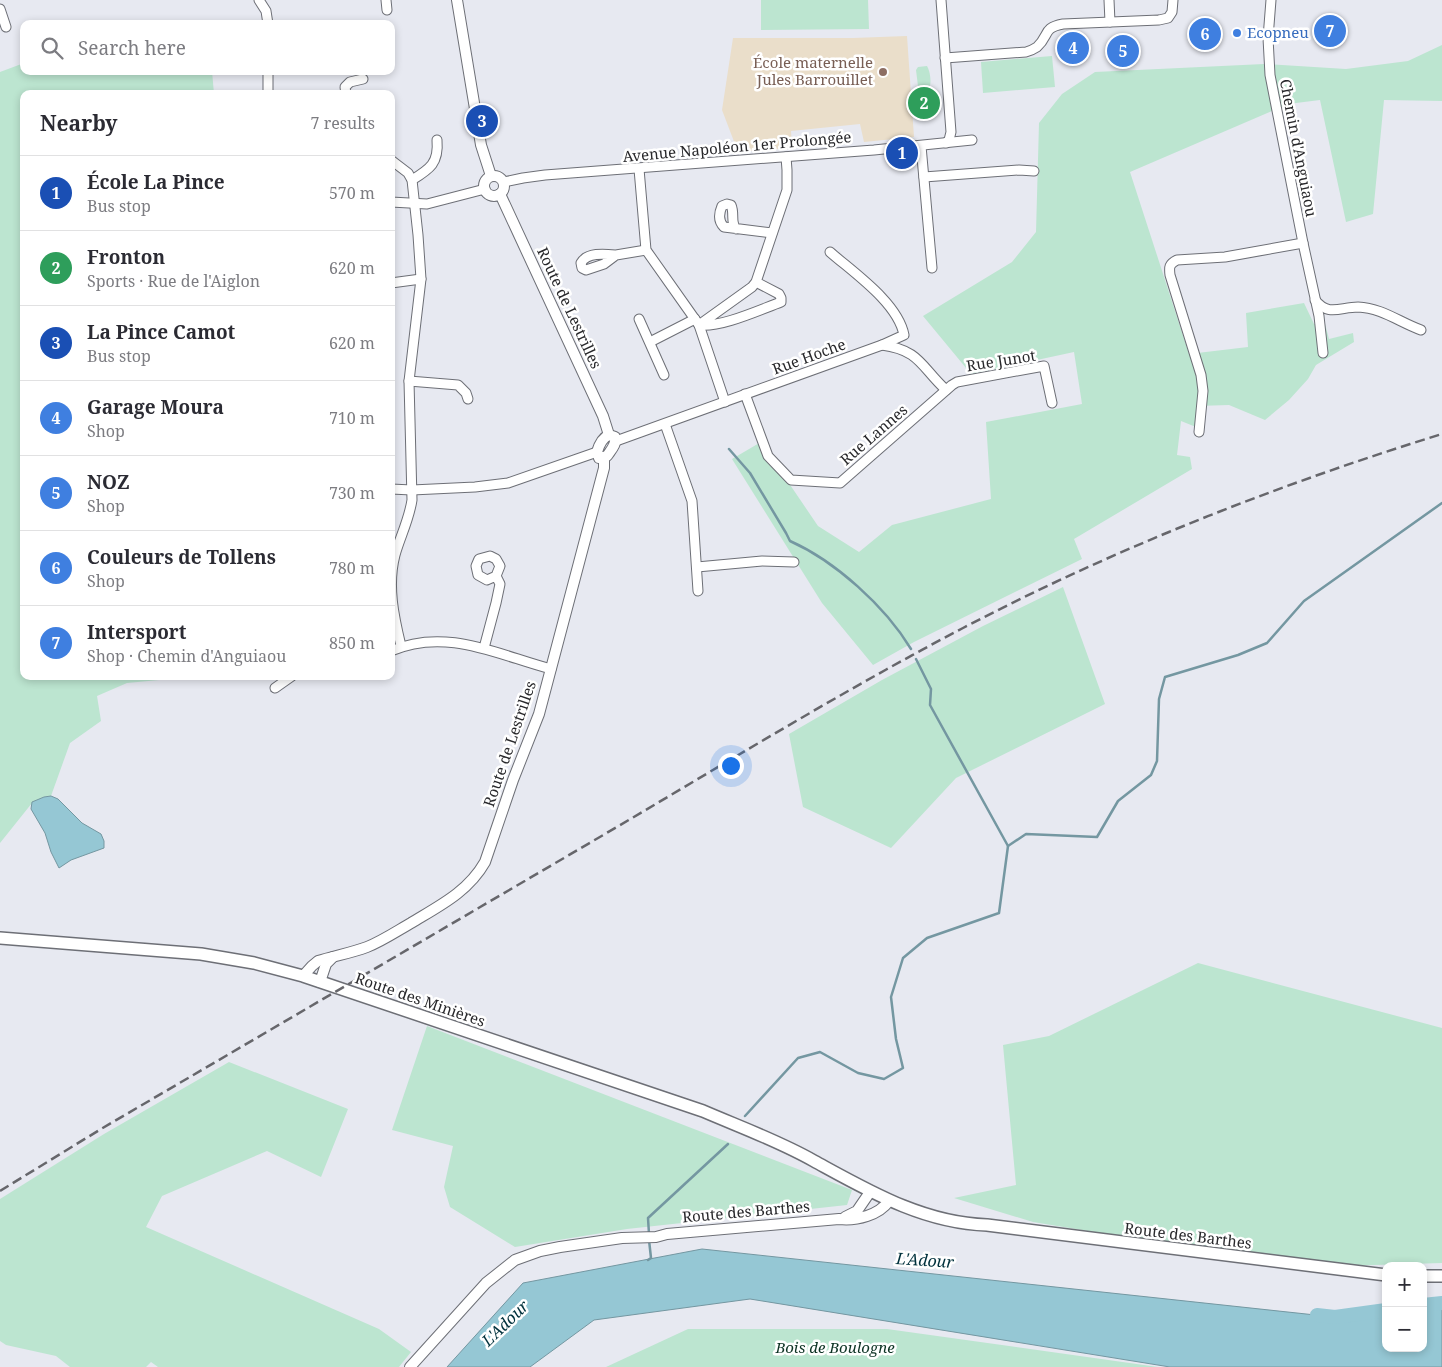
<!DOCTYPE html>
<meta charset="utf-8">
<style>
body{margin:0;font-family:"Noto Serif",serif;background:#f7f7f7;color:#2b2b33}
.controls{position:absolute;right:15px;bottom:15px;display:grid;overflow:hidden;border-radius:10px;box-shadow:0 2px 8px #0003}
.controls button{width:45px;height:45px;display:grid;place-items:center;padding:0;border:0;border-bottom:1px solid #e1e1e2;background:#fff;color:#2b2b33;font:25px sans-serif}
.you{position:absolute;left:730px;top:765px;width:18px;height:18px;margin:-12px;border:4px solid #fff;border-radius:50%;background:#1a73e8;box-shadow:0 0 0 8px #1a73e833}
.badge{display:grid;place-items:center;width:32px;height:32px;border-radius:50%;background:#b45309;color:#fff;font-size:16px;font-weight:700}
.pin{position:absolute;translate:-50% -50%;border:2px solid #fff;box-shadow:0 1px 5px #0006}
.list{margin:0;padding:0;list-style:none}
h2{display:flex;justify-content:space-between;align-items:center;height:65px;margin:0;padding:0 20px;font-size:21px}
h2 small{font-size:16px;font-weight:400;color:#7c7c81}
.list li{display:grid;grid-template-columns:32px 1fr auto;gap:15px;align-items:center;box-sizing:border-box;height:75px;padding:0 20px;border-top:1px solid #e1e1e2}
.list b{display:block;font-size:19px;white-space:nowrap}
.list p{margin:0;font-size:16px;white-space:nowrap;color:#7c7c81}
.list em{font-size:16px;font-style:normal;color:#7c7c81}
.icon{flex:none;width:28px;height:28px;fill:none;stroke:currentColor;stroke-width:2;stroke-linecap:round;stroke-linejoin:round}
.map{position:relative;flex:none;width:1442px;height:1367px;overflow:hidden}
.search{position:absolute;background:#fff;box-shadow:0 2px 8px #0003;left:20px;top:20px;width:375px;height:55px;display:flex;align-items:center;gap:12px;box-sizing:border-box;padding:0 18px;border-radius:10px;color:#7c7c81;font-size:19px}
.panel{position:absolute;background:#fff;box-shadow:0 2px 8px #0003;left:20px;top:90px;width:375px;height:590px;border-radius:10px}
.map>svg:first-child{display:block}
</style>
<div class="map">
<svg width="1442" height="1367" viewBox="0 0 1442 1367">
<rect width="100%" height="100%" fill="#e7e9f1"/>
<polygon fill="#eadeca" points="907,36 914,137 864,142 860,124 791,131 792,148 738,152 722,110 733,38 853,38"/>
<g fill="#bce5d0">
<polygon points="761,0 868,0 869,29 761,30"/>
<polygon points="1442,45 1442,101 1384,100 1373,214 1346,222 1320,100 1288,104 1130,172 1189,354 1248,347 1246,313 1304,303 1314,324 1325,324 1329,339 1353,333 1354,342 1316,365 1308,379 1289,400 1265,420 1229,405 1197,406 1196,427 1181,421 1177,455 1190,457 1192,469 1074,539 1082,559 914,642 873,665 822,603 732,459 761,442 818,526 859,552 892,525 991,499 986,422 1082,404 1074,352 971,374 923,316 1012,262 1036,232 1039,123 1062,94 1095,72 1264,64 1346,69 1408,61"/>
<polygon points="1052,56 1055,87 983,93 981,62"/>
<polygon points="24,63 24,71 212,71 214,94 24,94 24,676 163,676 159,680 127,683 97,696 101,721 70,743 51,796 44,797 32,803 0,843 0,72"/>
<path d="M927,66C930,71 932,83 929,88L920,89L918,86L916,70L918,67Z"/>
<polygon points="933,95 934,109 914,110 913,97"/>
<polygon points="1063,587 1105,704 956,778 891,848 803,807 789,734 882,680 983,626"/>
<polygon points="1198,963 1442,1028 1442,1263 1307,1267 1033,1222 954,1198 1016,1185 1003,1045 1049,1036"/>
<polygon points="427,1026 852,1190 847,1205 627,1229 515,1247 450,1207 444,1187 453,1146 392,1130"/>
<polygon points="229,1062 348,1109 321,1177 267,1151 162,1196 146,1227 379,1329 411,1352 399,1367 158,1367 151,1362 146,1367 70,1367 56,1356 6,1345 0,1341 0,1199 104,1134"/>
<polygon points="688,1329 887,1329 1158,1367 606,1367"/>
</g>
<g fill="#95c7d4" stroke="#7497a1">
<polygon points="51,796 58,799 82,823 101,834 104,841 104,848 71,860 59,868 51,852 45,833 31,809 32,802 44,797"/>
<polygon points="702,1249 1334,1317 1386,1310 1386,1348 1423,1348 1423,1305 1442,1303 1442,1367 1170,1367 750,1299 594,1320 530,1367 447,1367 523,1283"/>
</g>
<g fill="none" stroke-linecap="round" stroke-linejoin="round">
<g stroke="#7497a1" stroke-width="2.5">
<path d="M729,449L750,473L786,533L790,541C835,561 885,606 911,649"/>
<polyline points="916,659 931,689 930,705 1008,846"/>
<polyline points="745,1116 798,1058 820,1052 858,1073 884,1079 903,1068 896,1039 891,997 903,958 927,938 999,913 1008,846 1026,834 1097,837 1118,801 1151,775 1157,761 1159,699 1165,677 1238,655 1267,643 1304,601 1442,503"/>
<polyline points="649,1234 648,1218 728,1144"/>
<polyline points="648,1260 651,1258 649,1240"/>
</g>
<g stroke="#95c7d4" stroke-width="14">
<polyline points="1423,1305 1442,1303"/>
<polyline points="1317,1315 1335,1317 1386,1310"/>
</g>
<defs>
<g id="minor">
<polyline points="259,0 266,11 268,24"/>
<polyline points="386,0 387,10"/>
<polyline points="941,0 951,132 949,140 946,143"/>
<polyline points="1109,0 1110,22"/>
<polyline points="1271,0 1268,38 1270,75 1303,243 1319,316 1323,353"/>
<polyline points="0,9 6,27"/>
<path d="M945,58L1026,52C1030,51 1034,49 1037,47C1050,35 1042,28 1063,24L1159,20L1168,18L1172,12L1173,0"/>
<polyline points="268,94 268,71"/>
<polyline points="346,94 345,87 350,82 363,79"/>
<polyline points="921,146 932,268"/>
<path d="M391,160L408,173L412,180L418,235L421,279L409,381L412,500C409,520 400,537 395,555C387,586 394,617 401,646"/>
<polyline points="639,169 646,250 699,325 725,402"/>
<polyline points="924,177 1019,170 1034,171"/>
<path d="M412,180C430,169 439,163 437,140"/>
<polyline points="504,182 523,178 545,175 874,150 972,140"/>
<polyline points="391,202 427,204 485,189"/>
<path d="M736,229C730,222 735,214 731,205L727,204L722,206C719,213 718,221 724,227L772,233"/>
<path d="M616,255C605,254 587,252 581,263L582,268L586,270L604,264L616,255L646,250"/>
<path d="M756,282L779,294L781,298V302C759,310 720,328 699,325L752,287L756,282L787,190V170L786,157"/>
<polyline points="391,283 421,279"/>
<path d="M1315,300C1329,317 1340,307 1358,307C1382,308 1399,322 1421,330"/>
<polyline points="639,319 664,375"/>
<polyline points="650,342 695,319"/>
<path d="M882,345C920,350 921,367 946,390"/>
<polyline points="409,381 458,385 466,393 468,399"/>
<polyline points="745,394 768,456 791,480 840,483 952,385 957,382 1044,366 1052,403"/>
<polyline points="665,424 692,501 698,591"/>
<path d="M1199,432L1203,391L1201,375L1170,275C1169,267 1169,264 1177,260L1225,257L1303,243"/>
<path d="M616,441L882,345L904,335C898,303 854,273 830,252"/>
<polyline points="391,489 412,490 475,487 508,483 597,452"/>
<polyline points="697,567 762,561 794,562"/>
<polyline points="484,648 496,603 500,584 496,576 500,566 496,559 490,556 479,559 476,566 478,575 487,580 496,576"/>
<path d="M391,651C446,627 498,655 551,669"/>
<polyline points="275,688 292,676"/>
</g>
<g id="tertiary">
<polyline points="457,0 481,145 491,176"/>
<circle cx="494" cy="186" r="10"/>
<polyline points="500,194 603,416 609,435"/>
<path d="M609,435L615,437C617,444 611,450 607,456L599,458L597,452C599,445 602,438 609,435Z"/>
<path d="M303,976L312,966L318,961C334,956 351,953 367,947C382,941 397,931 411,923C439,906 468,892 485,862L513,780L539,714L604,468V458"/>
<polyline points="320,982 326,964 333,957"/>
<polyline points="845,1217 857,1211 870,1192"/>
<path d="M410,1367L486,1283L515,1260L540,1251L560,1247L622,1238L656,1237L667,1234L839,1219C857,1221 879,1215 889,1201"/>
</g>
<g id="secondary">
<path d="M0,938L201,954L254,963L303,976L703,1111C740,1127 779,1141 814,1161C869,1191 923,1223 987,1225L1386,1275"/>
<polyline points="1423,1276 1442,1276"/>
</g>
</defs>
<use href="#minor" stroke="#6d6f76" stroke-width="11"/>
<use href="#tertiary" stroke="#6d6f76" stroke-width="12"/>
<use href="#secondary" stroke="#6d6f76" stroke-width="14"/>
<use href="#minor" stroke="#fff" stroke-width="9"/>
<use href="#tertiary" stroke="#fff" stroke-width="10"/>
<use href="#secondary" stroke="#fff" stroke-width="11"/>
<path stroke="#66666b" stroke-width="2.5" stroke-dasharray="10 5" stroke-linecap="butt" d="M0,1191L101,1129C265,1033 429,937 593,841C716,769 837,694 963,628C1116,548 1277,485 1442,434"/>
</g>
<circle fill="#3f7fe0" stroke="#fff" stroke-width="2" cx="1237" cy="33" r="5"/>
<circle fill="#8d6e63" stroke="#fff" stroke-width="2" cx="883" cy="72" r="5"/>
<g text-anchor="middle" stroke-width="5" stroke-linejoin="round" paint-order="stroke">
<g font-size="15" fill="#366cbe" stroke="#fff" text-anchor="start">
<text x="1247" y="38">Ecopneu</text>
</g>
<g font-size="15" fill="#785e54" stroke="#fff" text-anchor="end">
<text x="873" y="68">École maternelle<tspan x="873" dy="17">Jules Barrouillet</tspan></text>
</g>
<g font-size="15" fill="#28282b" stroke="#fff">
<text transform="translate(737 147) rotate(-5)" y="5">Avenue Napoléon 1er Prolongée</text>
<text transform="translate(1298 148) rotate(79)" y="5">Chemin d'Anguiaou</text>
<text transform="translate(569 308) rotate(65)" y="5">Route de Lestrilles</text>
<text transform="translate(809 357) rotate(-20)" y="5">Rue Hoche</text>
<text transform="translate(1001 361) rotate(-9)" y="5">Rue Junot</text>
<text transform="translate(874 435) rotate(-41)" y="5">Rue Lannes</text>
<text transform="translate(510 744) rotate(-71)" y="5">Route de Lestrilles</text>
<text transform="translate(420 1000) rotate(19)" y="5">Route des Minières</text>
<text transform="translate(746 1212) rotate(-5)" y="5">Route des Barthes</text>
<text transform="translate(1188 1236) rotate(7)" y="5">Route des Barthes</text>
</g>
<g font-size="15" font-style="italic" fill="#0c3223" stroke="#fff">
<text x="835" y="1353">Bois de Boulogne</text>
</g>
<g font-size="16" font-style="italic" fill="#00313c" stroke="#fff">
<text transform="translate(925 1260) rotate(4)" y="6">L'Adour</text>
<text transform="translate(505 1323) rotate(-44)" y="6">L'Adour</text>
</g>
</g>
</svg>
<div class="controls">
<button>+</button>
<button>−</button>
</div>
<div class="you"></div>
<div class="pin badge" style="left:902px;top:153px;background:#1a4fb4">1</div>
<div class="pin badge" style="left:924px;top:103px;background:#2e9e5b">2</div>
<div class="pin badge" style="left:482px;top:121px;background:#1a4fb4">3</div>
<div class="pin badge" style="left:1073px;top:48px;background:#3f7fe0">4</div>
<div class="pin badge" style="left:1123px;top:51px;background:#3f7fe0">5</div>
<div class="pin badge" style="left:1205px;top:34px;background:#3f7fe0">6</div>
<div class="pin badge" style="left:1330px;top:31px;background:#3f7fe0">7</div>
<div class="search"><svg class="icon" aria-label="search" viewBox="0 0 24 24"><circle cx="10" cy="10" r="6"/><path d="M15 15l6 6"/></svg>Search here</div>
<section class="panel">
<h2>Nearby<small>7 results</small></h2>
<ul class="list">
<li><span class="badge" style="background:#1a4fb4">1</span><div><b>École La Pince</b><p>Bus stop</p></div><em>570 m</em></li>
<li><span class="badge" style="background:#2e9e5b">2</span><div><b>Fronton</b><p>Sports · Rue de l'Aiglon</p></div><em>620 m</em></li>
<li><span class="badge" style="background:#1a4fb4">3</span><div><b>La Pince Camot</b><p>Bus stop</p></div><em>620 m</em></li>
<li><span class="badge" style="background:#3f7fe0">4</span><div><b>Garage Moura</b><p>Shop</p></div><em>710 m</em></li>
<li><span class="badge" style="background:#3f7fe0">5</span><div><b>NOZ</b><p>Shop</p></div><em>730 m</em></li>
<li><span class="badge" style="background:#3f7fe0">6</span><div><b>Couleurs de Tollens</b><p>Shop</p></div><em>780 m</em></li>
<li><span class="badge" style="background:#3f7fe0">7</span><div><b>Intersport</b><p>Shop · Chemin d'Anguiaou</p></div><em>850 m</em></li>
</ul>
</section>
</div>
